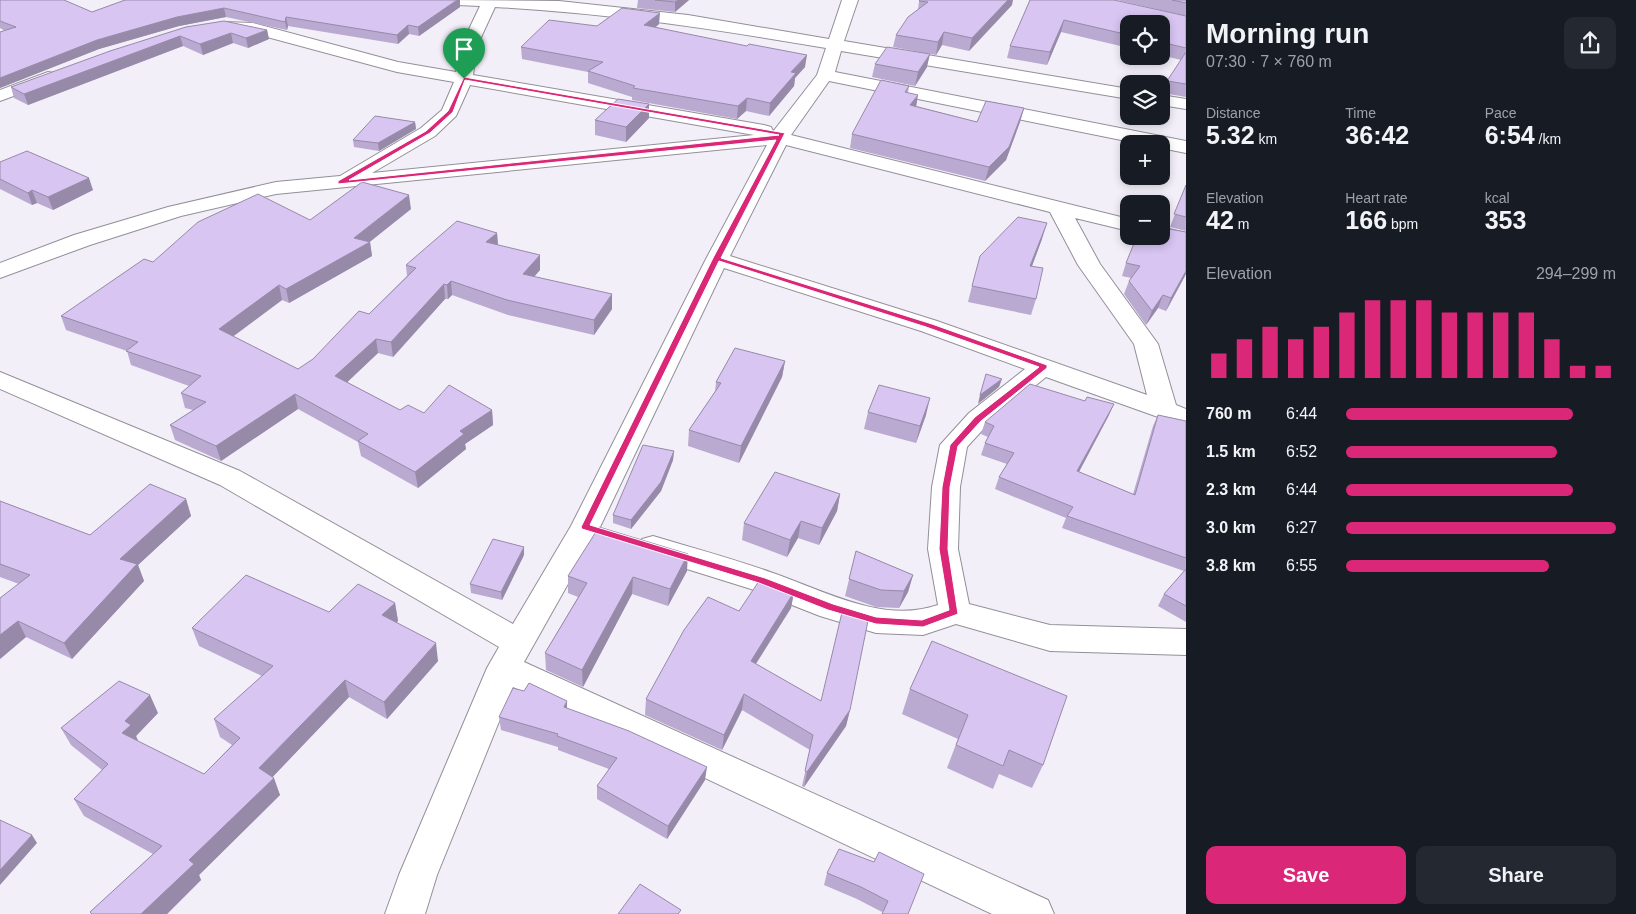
<!DOCTYPE html>
<html lang="en">
<head>
<meta charset="utf-8">
<style>
  :root { --surface:#171b24; --page:#242831; --text:#f1f3f6; --muted:#9ea1a6; --accent:#db2777 }
  body { margin:0; font-family:Helvetica,sans-serif; background:var(--page); color:var(--text); height:100vh; display:flex; flex-direction:column; font-size:19px; white-space:nowrap }
  * { box-sizing:border-box; margin:0 }
  p { font-size:16px; color:var(--muted) }
  .icon { flex:none; width:28px; height:28px; fill:none; stroke:currentColor; stroke-width:2; stroke-linecap:round; stroke-linejoin:round }
  .map { position:relative; flex:1; overflow:hidden }
  .details { display:flex; flex-direction:column; background:var(--surface); width:450px }
  .details>* { flex:none }
  .controls { position:absolute; left:1120px; top:15px; display:grid; gap:10px }
  .controls a { display:grid; place-items:center; width:50px; height:50px; border-radius:10px; background:var(--surface); box-shadow:0 2px 8px #0003; font-size:25px }
  .pin { position:absolute; display:grid; place-items:center; width:42px; height:42px; color:#fff; margin:-51px -21px; border-radius:50% 50% 50% 0; rotate:-45deg; box-shadow:0 0 5px #0007 }
  .pin .icon { rotate:45deg }
  .round { display:grid; place-items:center; flex:none; width:52px; height:52px; border-radius:10px; background:var(--page) }
  .head { display:flex; align-items:center; justify-content:space-between; height:85px; padding:0 20px }
  h1 { font-size:28px; font-weight:700; line-height:38px }
  .stats { display:grid; grid-template-columns:repeat(3,1fr); gap:8px; height:85px; padding:5px 20px }
  .stats div { display:grid; align-content:center }
  .stats b { font-size:25px; font-weight:700 }
  .stats small { font-size:14px; font-weight:400 }
  .stats p { font-size:14px }
  .chart { height:140px; padding:10px 20px }
  .chart p { display:flex; justify-content:space-between }
  .chart svg { width:100%; height:90px; margin-top:5px; stroke:var(--accent); stroke-width:6 }
  .action { display:flex; gap:10px; margin-top:auto; padding:10px 20px }
  .action a { flex:1; height:58px; border-radius:10px; background:var(--accent); color:#fff; font-size:20px; font-weight:700; line-height:58px; text-align:center }
  .action a+a { background:var(--page); color:var(--text) }
  ul { padding:0 20px; list-style:none; font-size:16px }
  li { display:grid; grid-template-columns:80px 60px 1fr; align-items:center; height:38px }
  li i { height:12px; border-radius:6px; background:var(--accent) }
  main { display:flex; flex:1; min-height:0 }
  .map>svg:first-child { display:block }
  .lines { fill:none; stroke-linecap:round; stroke-linejoin:round }
  .street-casing { stroke:#938f99; stroke-width:2 }
  .street { fill:#fff; fill-rule:evenodd }
  .wall { fill:#baa9d0 }
  .shaded-wall { fill:#978aa9 }
  .building { fill:#d8c5f2; stroke:#978aa9 }
  .route { fill:#db2777; stroke:#fff; fill-rule:evenodd }
</style>
</head>
<body>
<main>
<div class="map">
<svg width="1186" height="914" viewBox="0 0 1186 914">
  <rect width="100%" height="100%" fill="#f3eff9"/>
  <g class="lines">
    <defs>
      <g id="street">
        <path d="M449,0L559,1L688,15L829,39L842,0H858L844,41L1129,89V99L841,51L835,72L1186,141V153L1161,148V144H1141L829,81L791,135L1129,219V231L1075,218L1100,264L1158,344L1176,405L1186,409V427L1046,377L987,425L967,447L960,487L958,549L969,604L1050,625L1186,629V655L1050,651L956,624L923,635L876,633L820,616L751,589L642,555L638,547L642,539L653,536C693,548 734,559 773,573C825,591 883,624 938,605L928,549L932,487L940,445L969,413L1025,369L921,331L724,268L600,527L524,662L1048,900L1054,914H992L513,687L437,875L425,914H385L399,875L487,668L499,647L220,485L0,389V372L240,471L513,624L571,526L706,259L767,145L276,194L181,216L90,245L0,278V263L74,235L168,207L276,182L340,176L421,128L442,110L454,82L397,72L252,33L224,28L222,25L224,22L253,23L398,62L456,72L461,46L480,6L457,5ZM495,7C607,13 715,29 826,48L817,75L772,133L773,131L771,127L764,125L473,75L477,46ZM470,85L754,135L372,173L435,136L456,116ZM786,145L1050,212L1078,265L1134,344L1147,395L937,321L730,256Z"/>
        <path d="M48,72L54,73L57,77L54,81L0,101V90Z"/>
        <path d="M1161,95L1186,99V109L1161,105Z"/>
        <path d="M1161,227L1186,233V245L1153,238L1161,236Z"/>
      </g>
    </defs>
    <!-- street casing -->
    <use href="#street" class="street-casing"/>
    <!-- street -->
    <use href="#street" class="street"/>
  </g>
  <!-- wall -->
  <g class="wall">
    <path d="M0,0L92,12L125,0L460,7L419,36L409,34L398,44L288,26L287,30L226,17L179,26L99,49L0,88V32L5,31L0,28Z"/>
    <path d="M638,0H689L675,12L637,8Z"/>
    <path d="M1030,0L1186,16V97L1163,93L1167,81L1181,60L1161,55V24H1129V48L1061,32L1047,65L1007,58L1010,46Z"/>
    <path d="M1117,0H1186V16Z"/>
    <path d="M919,1L1012,5L969,51L942,45L936,55L893,47L896,35L918,10Z"/>
    <path d="M659,24L656,27L805,67L795,78L794,86L769,116L746,111L737,119L632,100V97L588,83V72L522,59L521,47L597,26Z"/>
    <path d="M186,27L267,30L269,39L248,48L233,43L203,55L183,46L28,105L14,98L11,87Z"/>
    <path d="M875,64L927,67L915,86L872,77Z"/>
    <path d="M909,86L908,93L916,106L977,122L1024,108L1020,122L1006,160L985,181L850,148L852,134Z"/>
    <path d="M649,104V118L626,142L595,135V120Z"/>
    <path d="M415,122L416,129L379,151L354,147L353,140Z"/>
    <path d="M0,162L93,190L53,210L37,203L32,205L0,189Z"/>
    <path d="M1186,185V231L1170,227Z"/>
    <path d="M411,209L369,242H370L372,256L289,303L282,300L233,336L298,369L313,359L369,314L407,276L406,265L497,233L498,245L540,270L534,277L612,309L594,335L508,315L452,295L448,299H445L393,357L378,353L347,382L400,410L424,413L492,410L493,425L465,444L466,449L418,488L361,456L358,442L298,409L221,461L175,440L170,425L193,410L185,408L181,393L189,386L131,365L127,351L66,330L61,316L153,262L310,220Z"/>
    <path d="M1042,239L1032,266L1036,299L1031,315L968,302L972,286Z"/>
    <path d="M1126,263L1186,274L1166,311L1158,308L1146,325L1124,294L1129,281L1131,278L1122,276Z"/>
    <path d="M785,361L782,377L739,463L688,446L689,430L715,392L716,382Z"/>
    <path d="M868,412L926,415L916,443L864,429Z"/>
    <path d="M1109,415L1079,472L1133,494L1153,426L1158,415L1186,421V622L1158,606L1164,594L1184,571L1062,528L1066,518L995,489L999,477L1007,464L981,455L985,443L988,437L981,434L985,422Z"/>
    <path d="M674,451L673,460L661,491L631,529L613,523V515Z"/>
    <path d="M840,494L837,511L819,545L798,538L787,557L742,540L744,523Z"/>
    <path d="M186,499L191,516L138,565L144,581L72,659L26,637L0,659L19,584L0,577V501L90,535Z"/>
    <path d="M856,551L913,575L908,592L899,608L876,607L845,596Z"/>
    <path d="M524,555L502,600L471,593L470,584Z"/>
    <path d="M687,571L668,606L632,594L583,687L546,670L545,653L578,597L568,593V576Z"/>
    <path d="M794,592L791,608L756,664L821,701L850,710L846,726L804,787L802,786L810,750L742,710L722,750L645,715L646,699L739,611Z"/>
    <path d="M395,603L398,621L396,623L438,661L387,719L349,697L272,777L280,795L199,875L201,880L167,914H91L90,912L153,854L84,816L74,799L102,770L71,745L61,728L158,713L136,736L138,741L204,774L232,745L220,737L214,719L262,676L199,646L192,628L329,612Z"/>
    <path d="M932,641L1043,765L1032,788L999,774L993,789L947,768L958,739L902,714L910,689Z"/>
    <path d="M567,708L705,780L667,839L597,799V786L609,769L558,750V747L501,730L499,717Z"/>
    <path d="M874,862L924,874L882,912L857,899L824,885L827,873Z"/>
  </g>
  <!-- shaded-wall -->
  <g class="shaded-wall">
    <path d="M457,0H460V7L419,36L418,27Z"/>
    <path d="M678,0H689L675,12V2Z"/>
    <path d="M1008,0H1013L1012,5L969,51L972,38Z"/>
    <path d="M224,8L226,17L179,26L99,49L0,88V78L97,40L177,17Z"/>
    <path d="M660,13L659,24L644,36V25Z"/>
    <path d="M286,17L288,26L287,30L285,22Z"/>
    <path d="M1064,20L1061,32L1047,65L1050,52Z"/>
    <path d="M408,25L409,34L398,44L397,35Z"/>
    <path d="M267,30L269,39L248,48L246,38Z"/>
    <path d="M944,32L942,45L936,55L938,42Z"/>
    <path d="M231,33L233,43L203,55L200,44Z"/>
    <path d="M180,36L183,46L28,105L24,94Z"/>
    <path d="M930,54L927,67L915,86L918,72Z"/>
    <path d="M807,55L805,67L795,78L794,86L769,116L770,103L791,72Z"/>
    <path d="M918,95L916,108L910,105Z"/>
    <path d="M747,98L746,111L737,119L738,106Z"/>
    <path d="M649,104V118L626,142V127Z"/>
    <path d="M1024,108L1020,122L1006,160L985,181L989,167Z"/>
    <path d="M415,122L416,129L379,151L378,143Z"/>
    <path d="M89,178L93,190L53,210L48,197Z"/>
    <path d="M32,190L37,203L32,205L28,193Z"/>
    <path d="M409,195L411,209L366,245L370,242L372,256L289,303L286,289L354,238Z"/>
    <path d="M1047,223L1042,239L1026,282L1030,266Z"/>
    <path d="M497,233L498,246L486,242Z"/>
    <path d="M540,255V270L523,289V274Z"/>
    <path d="M1186,271V274L1166,311L1171,298Z"/>
    <path d="M451,281L452,295L448,299L447,285Z"/>
    <path d="M444,284L445,299L393,357L391,342Z"/>
    <path d="M279,285L282,300L223,344L219,329Z"/>
    <path d="M612,294V309L594,335V320Z"/>
    <path d="M1163,295L1158,308L1146,325L1152,311Z"/>
    <path d="M376,339L378,353L338,391L335,376Z"/>
    <path d="M785,361L782,377L739,463L741,446Z"/>
    <path d="M1002,379L999,387L978,404L980,395Z"/>
    <path d="M295,394L298,409L221,461L216,446Z"/>
    <path d="M930,398L926,415L916,443L920,426Z"/>
    <path d="M1114,404L1109,415L1073,483L1077,471Z"/>
    <path d="M492,410L493,425L465,444L466,449L418,488L415,472L460,431Z"/>
    <path d="M674,451L673,460L661,491L631,529V520Z"/>
    <path d="M840,494L837,511L819,545L822,528Z"/>
    <path d="M186,499L191,516L138,565L144,581L72,659L64,643L120,559Z"/>
    <path d="M801,521L798,538L787,557L790,540Z"/>
    <path d="M524,547V555L502,600L501,592Z"/>
    <path d="M688,554L687,571L668,606L670,589Z"/>
    <path d="M913,575L908,592L899,608L904,591Z"/>
    <path d="M633,577L632,594L583,687L582,670Z"/>
    <path d="M794,592L791,608L748,676L751,661Z"/>
    <path d="M395,603L398,621L386,633L382,615Z"/>
    <path d="M18,621L26,637L0,659V635Z"/>
    <path d="M436,643L438,661L387,719L384,702Z"/>
    <path d="M345,680L349,697L265,785L259,768Z"/>
    <path d="M744,694L742,710L722,750L724,735Z"/>
    <path d="M150,695L158,713L136,736L139,743L122,733L125,721Z"/>
    <path d="M567,701V715L564,707Z"/>
    <path d="M850,710L846,726L804,787L807,772Z"/>
    <path d="M707,767L705,780L667,839L668,826Z"/>
    <path d="M274,778L280,795L199,875L201,880L167,914H141L189,860Z"/>
    <path d="M32,835L37,843L0,885V870Z"/>
  </g>
  <!-- building -->
  <g class="building">
    <path d="M0,0H64L92,12L125,0H457L418,27L408,25L397,35L286,17L285,22L224,8L177,17L97,40L0,78V32L16,27L0,21Z"/>
    <path d="M655,0H678L675,2Z"/>
    <path d="M920,0H1008L972,38L944,32L938,42L896,35L908,17L928,2L919,1Z"/>
    <path d="M1030,0H1114L1186,16V48L1161,42V24H1129V35L1064,20L1050,52L1010,46Z"/>
    <path d="M1172,0H1186V3Z"/>
    <path d="M622,8L660,13L644,25L747,46L749,44L807,55L791,72L796,73L770,103L747,98L738,106L633,88L635,86L588,71L603,62L521,47L549,20L597,26Z"/>
    <path d="M224,21L267,30L246,38L231,33L200,44L180,36L24,94L11,87L110,51L186,27Z"/>
    <path d="M887,47L930,54L918,72L875,64Z"/>
    <path d="M1186,52V84L1167,81Z"/>
    <path d="M881,80L909,86L905,92L918,95L910,105L977,122L986,101L1024,108L1009,147L989,167L852,134Z"/>
    <path d="M618,99L649,104L626,127L595,120Z"/>
    <path d="M375,116L415,122L378,143L353,140Z"/>
    <path d="M27,151L89,178L48,197L32,190L28,193L0,179V162Z"/>
    <path d="M362,182L409,195L354,238L370,242L286,289L279,285L219,329L298,369L313,359L359,311L369,314L416,268L406,265L457,221L497,233L486,242L540,255L523,274L612,294L594,320L507,300L451,281L447,285L444,284L391,342L376,339L335,376L400,410L408,405L424,413L449,385L492,410L460,431L464,434L415,472L358,441L368,434L295,394L216,446L170,425L206,402L181,393L201,376L126,351L138,342L61,316L144,259L153,262L198,222L258,194L310,220Z"/>
    <path d="M1186,185V217L1174,214Z"/>
    <path d="M1018,217L1047,223L1030,266L1043,268L1036,299L972,286L980,256Z"/>
    <path d="M1169,229L1186,232V271L1171,298L1163,295L1152,311L1129,281L1140,266L1126,263L1137,236H1145L1164,241Z"/>
    <path d="M735,348L785,361L741,446L689,430L721,383L716,382Z"/>
    <path d="M986,374L1002,379L980,395Z"/>
    <path d="M1030,384L1085,401L1087,397L1114,404L1077,471L1135,495L1158,415L1186,421V558L1067,516L1073,507L999,477L1014,453L985,443L994,426L985,422Z"/>
    <path d="M879,385L930,398L920,426L868,412Z"/>
    <path d="M643,445L674,451L661,482L631,520L613,515Z"/>
    <path d="M775,472L840,494L822,528L801,521L790,540L744,523Z"/>
    <path d="M150,484L186,499L120,559L137,564L64,643L18,621L0,635V598L30,575L0,564V501L90,535Z"/>
    <path d="M599,527L688,554L670,589L633,577L582,670L545,653L587,583L568,576Z"/>
    <path d="M493,539L524,547L501,592L470,584Z"/>
    <path d="M856,551L913,575L904,591L881,590L849,579Z"/>
    <path d="M1186,569V606L1164,594Z"/>
    <path d="M246,575L329,612L358,584L395,603L382,615L436,643L384,702L345,680L259,768L274,778L189,860L194,864L141,914H92L90,912L162,846L74,799L108,764L61,728L119,681L150,695L125,721L131,725L122,733L204,774L240,738L214,719L273,666L192,628Z"/>
    <path d="M761,578L794,592L751,661L821,701L843,608L869,616L850,710L807,772L805,771L813,735L744,694L724,735L646,699L684,630L708,597L739,611Z"/>
    <path d="M932,641L1067,696L1043,765L1009,750L1003,766L956,745L968,715L910,689Z"/>
    <path d="M529,683L567,701L564,707L629,731L707,767L668,826L597,786L617,758L557,736L558,734L499,717L513,688L524,691Z"/>
    <path d="M0,820L32,835L0,870Z"/>
    <path d="M839,849L874,862L879,852L924,874L908,914H882L888,901L861,887L827,873Z"/>
    <path d="M640,884L681,910L678,914H618Z"/>
  </g>
  <!-- route -->
  <path class="route" d="M464,77L785,133L721,258L932,324L1047,365V368L981,421L958,446L950,487L948,549L958,614L923,627L876,624L828,610L759,583L582,529L581,527L713,258L776,140L338,184V181L426,131L448,111ZM465,80L779,135L349,180L430,133L453,112ZM719,261L926,327L1039,367L975,417L950,445L942,487L939,549L949,610L922,620L876,617L833,604L765,578L590,525Z"/>
</svg>
<div class="controls">
<a><svg class="icon" aria-label="locate" viewBox="0 0 24 24"><circle cx="12" cy="12" r="6"/><path d="M12 2v4M12 18v4M2 12h4M18 12h4"/></svg></a>
<a><svg class="icon" aria-label="layers" viewBox="0 0 24 24"><path d="M12 4l9 5-9 5-9-5zM3 14l9 5 9-5"/></svg></a>
<a>+</a>
<a>−</a>
</div>
<div class="pin" style="left:464px;top:79px;background:#1e9e55"><svg class="icon" aria-label="arrive" viewBox="0 0 24 24"><path d="M6 21V4h12l-3 4 3 4H6"/></svg></div>
</div>
<section class="details">
<div class="head"><div><h1>Morning run</h1><p>07:30 · 7 × 760 m</p></div><a class="round"><svg class="icon" aria-label="share" viewBox="0 0 24 24"><path d="M12 15V3M7 8l5-5 5 5M5 13v7h14v-7"/></svg></a></div>
<div class="stats">
<div><p>Distance</p><b>5.32<small> km</small></b></div>
<div><p>Time</p><b>36:42</b></div>
<div><p>Pace</p><b>6:54<small> /km</small></b></div>
</div>
<div class="stats">
<div><p>Elevation</p><b>42<small> m</small></b></div>
<div><p>Heart rate</p><b>166<small> bpm</small></b></div>
<div><p>kcal</p><b>353</b></div>
</div>
<div class="chart"><p><span>Elevation</span>294–299 m</p>
<svg viewBox="0 0 160 44" preserveAspectRatio="none"><path d="M5 44V32M15 44V25M25 44V19M35 44V25M45 44V19M55 44V12M65 44V6M75 44V6M85 44V6M95 44V12M105 44V12M115 44V12M125 44V12M135 44V25M145 44V38M155 44V38"/></svg>
</div>
<ul>
<li><b>760 m</b>6:44<i style="width:84%"></i></li>
<li><b>1.5 km</b>6:52<i style="width:78%"></i></li>
<li><b>2.3 km</b>6:44<i style="width:84%"></i></li>
<li><b>3.0 km</b>6:27<i style="width:100%"></i></li>
<li><b>3.8 km</b>6:55<i style="width:75%"></i></li>
</ul>
<div class="action"><a>Save</a><a>Share</a></div>
</section>
</main>
</body>
</html>
